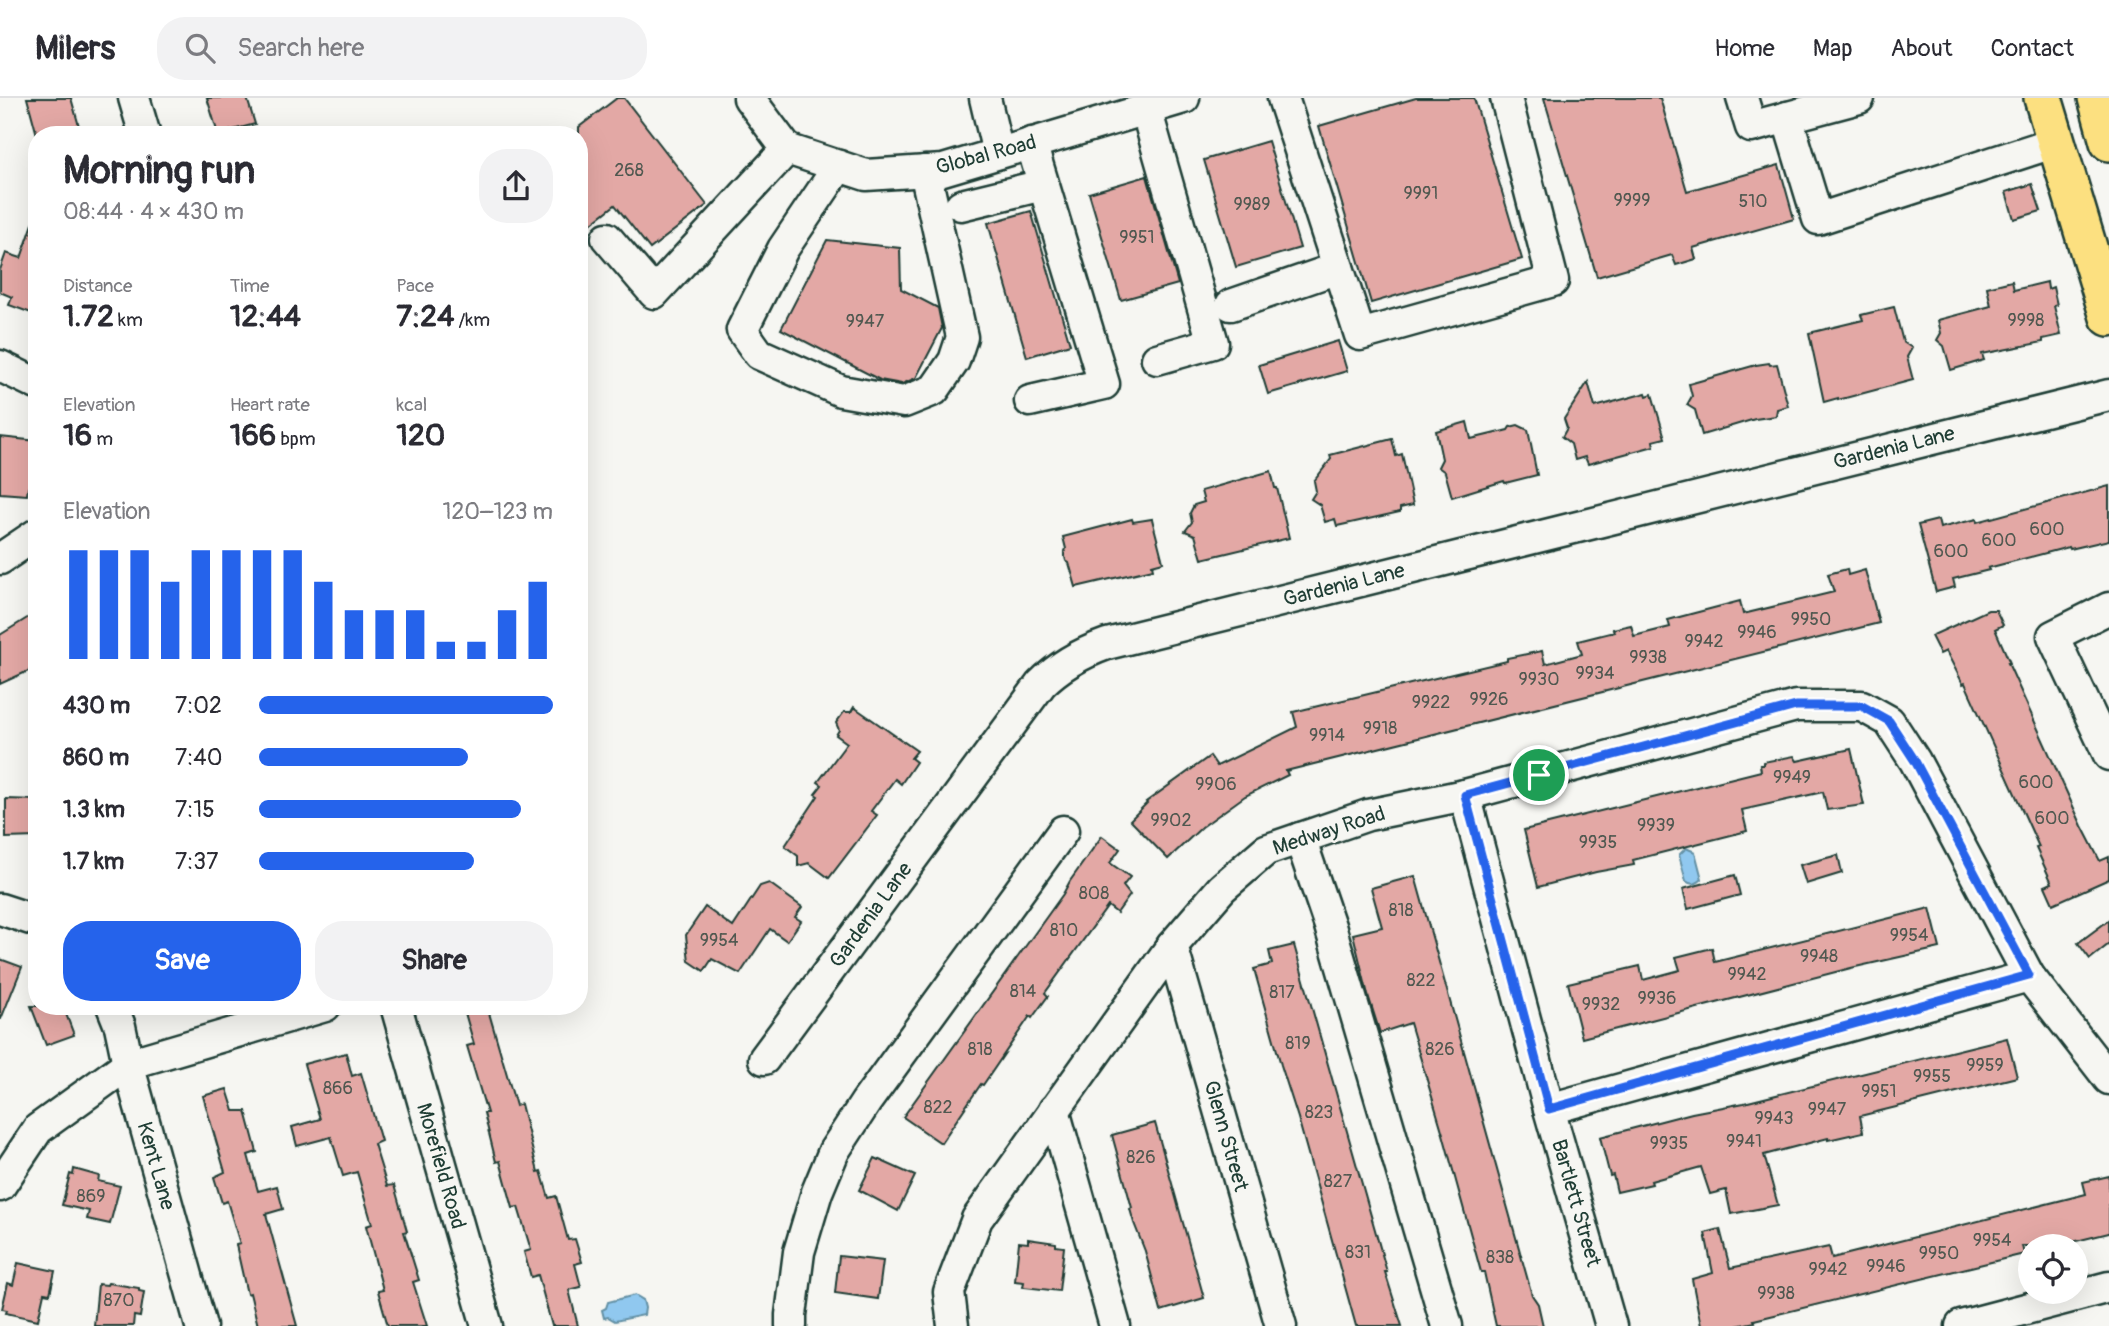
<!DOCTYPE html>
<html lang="en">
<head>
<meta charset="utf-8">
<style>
  :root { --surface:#fff; --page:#f2f2f3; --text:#2b2b33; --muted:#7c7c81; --line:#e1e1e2; --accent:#2563eb }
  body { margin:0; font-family:Pangolin,sans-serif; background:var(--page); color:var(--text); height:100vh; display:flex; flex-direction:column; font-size:26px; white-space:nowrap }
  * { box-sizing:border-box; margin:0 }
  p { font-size:23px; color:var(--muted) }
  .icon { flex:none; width:38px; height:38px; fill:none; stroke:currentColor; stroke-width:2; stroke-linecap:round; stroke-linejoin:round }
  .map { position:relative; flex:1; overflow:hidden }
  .sheet { position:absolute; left:28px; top:28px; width:560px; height:889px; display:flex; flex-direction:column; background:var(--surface); border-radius:28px; box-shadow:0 7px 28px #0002 }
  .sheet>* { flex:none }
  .buttons { position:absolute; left:2018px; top:1136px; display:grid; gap:14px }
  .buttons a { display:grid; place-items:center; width:70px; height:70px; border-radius:50%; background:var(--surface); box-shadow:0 7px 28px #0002; font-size:35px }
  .pin { position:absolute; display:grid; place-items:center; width:60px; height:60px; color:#fff; margin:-30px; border:4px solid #fff; border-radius:50%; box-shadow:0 2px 7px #0007 }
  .round { display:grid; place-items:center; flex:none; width:74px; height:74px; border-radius:28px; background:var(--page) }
  .head { display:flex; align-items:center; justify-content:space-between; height:119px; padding:0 35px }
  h1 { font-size:38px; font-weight:800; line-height:52px }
  .figures { display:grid; grid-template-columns:repeat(3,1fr); gap:10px; height:119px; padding:7px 35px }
  .figures div { display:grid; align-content:center }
  .figures b { font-size:30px; font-weight:800 }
  .figures small { font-size:19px; font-weight:400 }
  .figures p { font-size:19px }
  .chart { height:196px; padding:14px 35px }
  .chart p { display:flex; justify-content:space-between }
  .chart svg { width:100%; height:126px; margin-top:7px; stroke:var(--accent); stroke-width:6 }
  .button { display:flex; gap:14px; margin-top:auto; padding:14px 35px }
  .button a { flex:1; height:80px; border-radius:28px; background:var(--accent); color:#fff; font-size:28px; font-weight:800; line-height:80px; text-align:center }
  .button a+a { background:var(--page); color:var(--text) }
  ul { padding:0 35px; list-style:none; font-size:23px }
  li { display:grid; grid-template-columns:112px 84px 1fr; align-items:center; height:52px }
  li i { height:18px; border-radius:9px; background:var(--accent) }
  header { display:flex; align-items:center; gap:42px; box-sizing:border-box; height:98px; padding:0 35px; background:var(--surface); border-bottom:2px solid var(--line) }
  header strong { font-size:33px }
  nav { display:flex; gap:38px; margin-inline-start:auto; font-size:24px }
  .search { width:490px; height:63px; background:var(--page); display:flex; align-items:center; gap:18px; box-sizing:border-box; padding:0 24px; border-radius:28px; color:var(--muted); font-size:26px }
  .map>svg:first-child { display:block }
  .water { fill:#90c8ef; stroke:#6390a4; stroke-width:2 }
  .building { fill:#e3a8a5; stroke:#1f3d34; stroke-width:2 }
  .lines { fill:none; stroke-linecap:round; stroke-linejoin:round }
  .minor-casing { stroke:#1f3d34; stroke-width:35 }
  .major-casing { stroke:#1f3d34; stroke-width:42 }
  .minor { stroke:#f6f6f2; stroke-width:30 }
  .major { stroke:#fce080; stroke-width:37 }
  .route-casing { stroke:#fff; stroke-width:14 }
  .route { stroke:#2563eb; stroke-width:9 }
  .labels { text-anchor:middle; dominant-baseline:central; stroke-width:5; stroke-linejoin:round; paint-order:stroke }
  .number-label { font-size:18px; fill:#505850 }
  .street-label { font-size:21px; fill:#1f3d34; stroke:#f6f6f2 }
</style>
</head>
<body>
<header>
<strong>Milers</strong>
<div class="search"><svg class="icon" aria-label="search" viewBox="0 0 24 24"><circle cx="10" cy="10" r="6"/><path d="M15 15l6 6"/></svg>Search here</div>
<nav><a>Home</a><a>Map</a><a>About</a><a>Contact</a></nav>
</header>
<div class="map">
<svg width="2109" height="1228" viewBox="0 0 2109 1228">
  <rect width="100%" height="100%" fill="#f6f6f2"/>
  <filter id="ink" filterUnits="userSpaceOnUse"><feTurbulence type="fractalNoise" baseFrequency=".0143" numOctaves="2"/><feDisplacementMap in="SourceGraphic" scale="14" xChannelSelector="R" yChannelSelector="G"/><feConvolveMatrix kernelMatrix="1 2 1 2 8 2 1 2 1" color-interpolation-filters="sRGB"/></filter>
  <g filter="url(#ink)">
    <!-- water -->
    <g class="water">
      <path d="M1686,750L1695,754L1702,781C1697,786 1692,788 1686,783L1679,757Z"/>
      <path d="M635,1197L643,1202L645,1210L644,1217L615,1223L608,1219L604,1220L602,1212L606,1210L608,1204Z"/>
    </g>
    <!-- building -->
    <g class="building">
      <path d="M27,0H71L79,28L76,29L77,32L58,37H37Z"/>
      <path d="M207,0H247L255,26L218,36Z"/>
      <path d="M617,0H624L707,107L650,151L615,107L579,135V29Z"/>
      <path d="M1416,0H1474L1522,161L1371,205L1319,28Z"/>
      <path d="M1544,0H1660L1687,93L1779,67L1794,121L1693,150L1696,161L1676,167L1672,157L1597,179Z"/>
      <path d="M1268,43L1300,150L1236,169L1204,62Z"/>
      <path d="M1147,78L1178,186L1121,202L1089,95Z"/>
      <path d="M2032,86L2041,113L2014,121L2006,94Z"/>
      <path d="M1031,113L1070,246L1027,259L988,125Z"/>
      <path d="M34,123L37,124V217L9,207L12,199L0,194V172L6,155L21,160Z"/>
      <path d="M827,142L900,150L901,191L938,210L942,230L916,280L902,286L880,282L781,231Z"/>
      <path d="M2012,183L2014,192L2047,184L2048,191L2053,189L2057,207L2054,208L2061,237L2043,241V244L1982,256L1984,262L1951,272L1944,248L1937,242L1941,235L1938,222L1991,208L1987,189Z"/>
      <path d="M1894,209L1903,244L1912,250L1907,259L1913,282L1838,302V300L1824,304L1809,235L1863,222L1861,217Z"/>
      <path d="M1338,243L1347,273L1268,296L1259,267Z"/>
      <path d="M1769,265L1770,267L1777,266L1788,308L1777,311L1776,318L1755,321L1702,337L1695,312L1687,307L1692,298L1689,286L1756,267Z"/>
      <path d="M1588,284L1595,309L1646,295L1647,298L1652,296L1665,340L1653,343L1654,348L1588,366L1585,359L1575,362L1571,346L1562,339L1567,330L1564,321Z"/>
      <path d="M1467,324L1471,341L1508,332L1510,329L1518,327L1528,332L1537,377L1505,385L1504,383L1452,399L1445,374L1438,369L1442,361L1436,333Z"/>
      <path d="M0,339L37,343L33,391L28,390L27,397L0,395Z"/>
      <path d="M1392,341L1396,358L1402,356L1413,407L1400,410V414L1337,428L1335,421L1325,424L1320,407L1311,401L1316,393L1314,383L1331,361L1330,357Z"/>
      <path d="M1271,373L1275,390H1277L1289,440L1202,461L1195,437L1185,433L1192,424L1190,415L1194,407L1204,404L1201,393Z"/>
      <path d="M2109,388V442L2070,451L2069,449L1988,470L1989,472L1953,481L1955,489L1936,494L1918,427L1938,422L1940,430L1977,421V424Z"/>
      <path d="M1132,421L1133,424L1152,421L1163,464L1152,467L1153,471L1076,489L1069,465L1066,463L1064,455L1066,451L1063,439Z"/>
      <path d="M1847,471L1848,477L1865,472L1879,525L1286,673L1288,677L1245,698L1202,729L1168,761L1130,722L1147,705L1146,704L1210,658L1217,668L1297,629L1293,614L1507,563V560L1542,553L1545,566L1582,556L1578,543L1614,534L1613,531L1631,527L1634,538L1670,529L1668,522L1740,503L1743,516L1834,494L1828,476Z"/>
      <path d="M1988,512H1996L2003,527L1995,531L2010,565H2008L2082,728L2100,763L2109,759V781L2053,806L2045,788L2052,785L2036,750L2039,749L1965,585L1963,586L1946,553L1940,556L1931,538Z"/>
      <path d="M37,514V569L0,586V537Z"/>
      <path d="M854,609L917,653L911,660L916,664L901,686L895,681L871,713L877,717L829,780L809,765L798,768V758L785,748L818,698L815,696L822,687L818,684L847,645L836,637L839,632L836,625L844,614H851Z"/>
      <path d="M1851,651L1864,707L1827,712L1823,694L1742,712L1747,733L1633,762L1634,767L1596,774L1538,789L1524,732L1761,673L1760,667H1763V664L1794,658L1797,663Z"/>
      <path d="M6,701L37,702V739L6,740Z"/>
      <path d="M1102,738L1120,751L1110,765L1130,779L1123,788L1130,797L1117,815L1108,808L1045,895L1048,898L1032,920L1030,918L983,987L981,986L941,1045L903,1019L1063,796L1070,783Z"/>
      <path d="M1838,757L1842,775L1806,786L1800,767Z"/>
      <path d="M1735,777L1740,797L1688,811L1683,791Z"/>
      <path d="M1415,778L1532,1197L1538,1206L1543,1228H1496L1484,1174H1481L1443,1036L1410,925L1380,935L1368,897L1353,836L1382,829L1371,790Z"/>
      <path d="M769,785L802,809L795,819L801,823L787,843L770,831L740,876L712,861L704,873L689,863L686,837L705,809L733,829L760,788Z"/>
      <path d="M1930,810L1940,850L1851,870L1582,940L1568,885L1640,868L1643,882L1680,872L1676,859L1712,850L1715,864Z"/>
      <path d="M2109,822V846L2090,861L2078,845Z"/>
      <path d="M1294,847L1387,1174H1385L1402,1228H1356L1298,1020L1281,967L1254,871L1272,866L1269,853Z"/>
      <path d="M0,861L22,869L1,921H0Z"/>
      <path d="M31,908H63L74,937L46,947Z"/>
      <path d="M463,908H487L516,1008L521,1006L538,1074L541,1073L549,1100L556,1098L568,1142L575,1141L582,1164L575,1166L581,1189L569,1192L578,1228H552L538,1177L531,1179L524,1154L531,1152L518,1109L513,1110L500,1063L496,1064L484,1015H487L467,948L474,946Z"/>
      <path d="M2007,940L2017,979L1860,1018L1863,1034L1828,1042V1040L1764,1057L1778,1107L1731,1116L1726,1092L1710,1096L1701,1069L1651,1083L1652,1086L1617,1094L1613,1077L1610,1078L1600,1039L1692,1015L1744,1005Z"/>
      <path d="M346,955L352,978L361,975L381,1043L374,1046L387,1088L394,1087L407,1133L404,1134L419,1182L413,1184L427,1228H388L378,1193L383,1192L366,1128L372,1126L357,1074L343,1078L331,1039L297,1048L292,1029L320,1021L304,966Z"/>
      <path d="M227,991L234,1013H246L257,1054L248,1057L258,1093L277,1088L283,1111L266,1116L297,1228H258L250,1195L247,1196L236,1147L240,1146L227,1103L222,1105L214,1079L225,1074L203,998Z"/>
      <path d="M1155,1025L1204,1200L1161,1213L1145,1153L1134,1125L1130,1111L1132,1110L1112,1037Z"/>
      <path d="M875,1060L915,1078L898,1113L859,1092Z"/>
      <path d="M74,1071L99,1078L98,1083L120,1088L110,1126L87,1121L89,1113L62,1107L70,1076L73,1077Z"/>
      <path d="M2109,1078V1135L2056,1148H2022L2024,1156L1754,1222L1755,1224L1736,1228H1701L1692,1181L1713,1175L1705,1135L1720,1131L1730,1170L1829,1149L1832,1160L2086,1096L2083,1084Z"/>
      <path d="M1028,1141L1056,1145V1148L1064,1149L1059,1193L1023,1189L1024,1184L1015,1183L1019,1144L1028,1145Z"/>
      <path d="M839,1158L883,1163L878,1201L835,1195Z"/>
      <path d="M18,1165L55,1173L50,1196L44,1195L38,1222L6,1215L7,1212L2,1211L8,1185L13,1187Z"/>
      <path d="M108,1185L139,1190V1193L144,1194L140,1219L134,1218L133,1228H94L98,1186L107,1187Z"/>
    </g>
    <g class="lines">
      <defs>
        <g id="minor">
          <path d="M134,0L145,37"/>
          <path d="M749,0L787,51"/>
          <path d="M985,0L998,55"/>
          <path d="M1283,0L1360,237L1553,183L1506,0"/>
          <path d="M1742,0L1751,29L1859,0"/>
          <path d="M1146,11L1213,245L1157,261"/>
          <path d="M1787,19L1818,121L2056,44"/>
          <path d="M787,51L866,77L943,72L1184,0"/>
          <path d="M839,68L783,151L742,232L759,256L841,293L904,304L934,292L954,263L962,239L925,73"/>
          <path d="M961,107L1043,87"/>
          <path d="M607,140L654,195L787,51"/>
          <path d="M1231,207L1338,170"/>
          <path d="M0,268L37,286"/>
          <path d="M1030,303L1104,286L1031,45"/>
          <path d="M0,461L37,436"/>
          <path d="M2109,510L2053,538L2109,657"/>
          <path d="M1465,697L1549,1011L1611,1228"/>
          <path d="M1300,740L1330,828L1447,1228"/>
          <path d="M0,811L37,823"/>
          <path d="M1172,848L1281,1228"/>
          <path d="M112,908L120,928L128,966L201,1228"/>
          <path d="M396,908L487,1228"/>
          <path d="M764,961L1041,586C1060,567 1082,555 1107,546L2109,297"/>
          <path d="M1549,1011L2029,878"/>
          <path d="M1054,1012L1115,1228"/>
          <path d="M0,1088L38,1031L128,966L325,908"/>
          <path d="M791,1228V1217L799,1154L817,1094L834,1053L866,1004L1063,733"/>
          <path d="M953,1228L949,1194L977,1121L1172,848L1222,790L1266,752L1368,717L1465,697L1796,608H1862L1889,623L1915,663L2029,878L2109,981"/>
          <path d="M1961,1228L2109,1189"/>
        </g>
        <g id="major">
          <path d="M2043,0L2109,219"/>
          <path d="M2097,0L2109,44"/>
        </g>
      </defs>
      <!-- minor casing -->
      <use href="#minor" class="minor-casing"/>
      <!-- major casing -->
      <use href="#major" class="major-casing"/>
      <!-- minor -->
      <use href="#minor" class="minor"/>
      <!-- major -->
      <use href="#major" class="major"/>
    </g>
  </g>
  <g class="lines" filter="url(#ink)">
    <defs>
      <path id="route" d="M1796,608H1862L1889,623L1915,663L2029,877L1549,1011L1465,697Z"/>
    </defs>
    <!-- route casing -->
    <use href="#route" class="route-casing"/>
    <!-- route -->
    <use href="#route" class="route"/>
  </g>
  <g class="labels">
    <!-- number labels -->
    <g class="number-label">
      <text x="629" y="72">268</text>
      <text x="1421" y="95">9991</text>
      <text x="1632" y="102">9999</text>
      <text x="1753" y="103">510</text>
      <text x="1252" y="106">9989</text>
      <text x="1137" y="139">9951</text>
      <text x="2026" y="222">9998</text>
      <text x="865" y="223">9947</text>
      <text x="2047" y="431">600</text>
      <text x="1999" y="442">600</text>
      <text x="1951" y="453">600</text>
      <text x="1811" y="521">9950</text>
      <text x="1757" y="534">9946</text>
      <text x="1704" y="543">9942</text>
      <text x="1648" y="559">9938</text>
      <text x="1595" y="575">9934</text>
      <text x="1539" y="581">9930</text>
      <text x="1489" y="601">9926</text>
      <text x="1431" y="604">9922</text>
      <text x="1380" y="630">9918</text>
      <text x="1327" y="637">9914</text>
      <text x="1792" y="679">9949</text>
      <text x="2036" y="684">600</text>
      <text x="1216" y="686">9906</text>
      <text x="2052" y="720">600</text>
      <text x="1171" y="722">9902</text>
      <text x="1656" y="727">9939</text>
      <text x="1598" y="744">9935</text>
      <text x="1094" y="795">808</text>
      <text x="1401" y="812">818</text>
      <text x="1064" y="832">810</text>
      <text x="1909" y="837">9954</text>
      <text x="719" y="842">9954</text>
      <text x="1819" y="858">9948</text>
      <text x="1747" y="876">9942</text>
      <text x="1421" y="882">822</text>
      <text x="1023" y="893">814</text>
      <text x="1282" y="894">817</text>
      <text x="1657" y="900">9936</text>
      <text x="1601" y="906">9932</text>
      <text x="1298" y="945">819</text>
      <text x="980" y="951">818</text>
      <text x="1440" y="951">826</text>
      <text x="1985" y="967">9959</text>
      <text x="1932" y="978">9955</text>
      <text x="338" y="990">866</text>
      <text x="1879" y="993">9951</text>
      <text x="938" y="1009">822</text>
      <text x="1827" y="1011">9947</text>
      <text x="1319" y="1014">823</text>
      <text x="1774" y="1020">9943</text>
      <text x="1744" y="1043">9941</text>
      <text x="1669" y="1045">9935</text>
      <text x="1141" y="1059">826</text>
      <text x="1338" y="1083">827</text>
      <text x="91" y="1098">869</text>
      <text x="1992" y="1142">9954</text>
      <text x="1358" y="1154">831</text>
      <text x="1939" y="1155">9950</text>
      <text x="1500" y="1159">838</text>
      <text x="1886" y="1168">9946</text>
      <text x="1828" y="1171">9942</text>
      <text x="1776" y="1195">9938</text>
      <text x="119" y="1202">870</text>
    </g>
    <!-- street labels -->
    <g class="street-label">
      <text transform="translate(986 57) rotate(-15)">Global Road</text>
      <text transform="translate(1894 350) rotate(-14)">Gardenia Lane</text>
      <text transform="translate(1344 487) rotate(-14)">Gardenia Lane</text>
      <text transform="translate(1329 733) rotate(-18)">Medway Road</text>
      <text transform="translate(871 817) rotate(-54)">Gardenia Lane</text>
      <text transform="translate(1226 1038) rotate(74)">Glenn Street</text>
      <text transform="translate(156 1068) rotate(74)">Kent Lane</text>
      <text transform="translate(441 1068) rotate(74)">Morefield Road</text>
      <text transform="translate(1576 1105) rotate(74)">Bartlett Street</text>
    </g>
  </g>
</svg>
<div class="buttons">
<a><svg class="icon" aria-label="locate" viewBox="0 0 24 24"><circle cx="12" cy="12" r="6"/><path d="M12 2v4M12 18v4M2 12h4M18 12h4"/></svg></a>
</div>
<div class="pin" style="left:1539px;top:677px;background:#1e9e55"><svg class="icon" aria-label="arrive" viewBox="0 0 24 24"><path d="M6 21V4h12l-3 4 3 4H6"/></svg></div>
<section class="sheet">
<div class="head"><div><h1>Morning run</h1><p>08:44 · 4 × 430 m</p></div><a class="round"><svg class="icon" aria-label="share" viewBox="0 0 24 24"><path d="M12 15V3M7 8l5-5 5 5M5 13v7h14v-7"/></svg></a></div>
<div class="figures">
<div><p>Distance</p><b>1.72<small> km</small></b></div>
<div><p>Time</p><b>12:44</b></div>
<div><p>Pace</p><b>7:24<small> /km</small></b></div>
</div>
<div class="figures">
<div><p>Elevation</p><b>16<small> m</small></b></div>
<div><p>Heart rate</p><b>166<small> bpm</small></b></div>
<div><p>kcal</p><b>120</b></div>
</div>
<div class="chart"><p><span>Elevation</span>120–123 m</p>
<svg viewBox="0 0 160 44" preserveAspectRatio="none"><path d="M5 44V6M15 44V6M25 44V6M35 44V17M45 44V6M55 44V6M65 44V6M75 44V6M85 44V17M95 44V27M105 44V27M115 44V27M125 44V38M135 44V38M145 44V27M155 44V17"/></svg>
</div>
<ul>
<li><b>430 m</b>7:02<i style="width:100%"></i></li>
<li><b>860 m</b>7:40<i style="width:71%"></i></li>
<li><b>1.3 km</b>7:15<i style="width:89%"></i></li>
<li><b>1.7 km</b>7:37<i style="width:73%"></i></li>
</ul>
<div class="button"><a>Save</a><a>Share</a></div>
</section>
</div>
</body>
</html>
